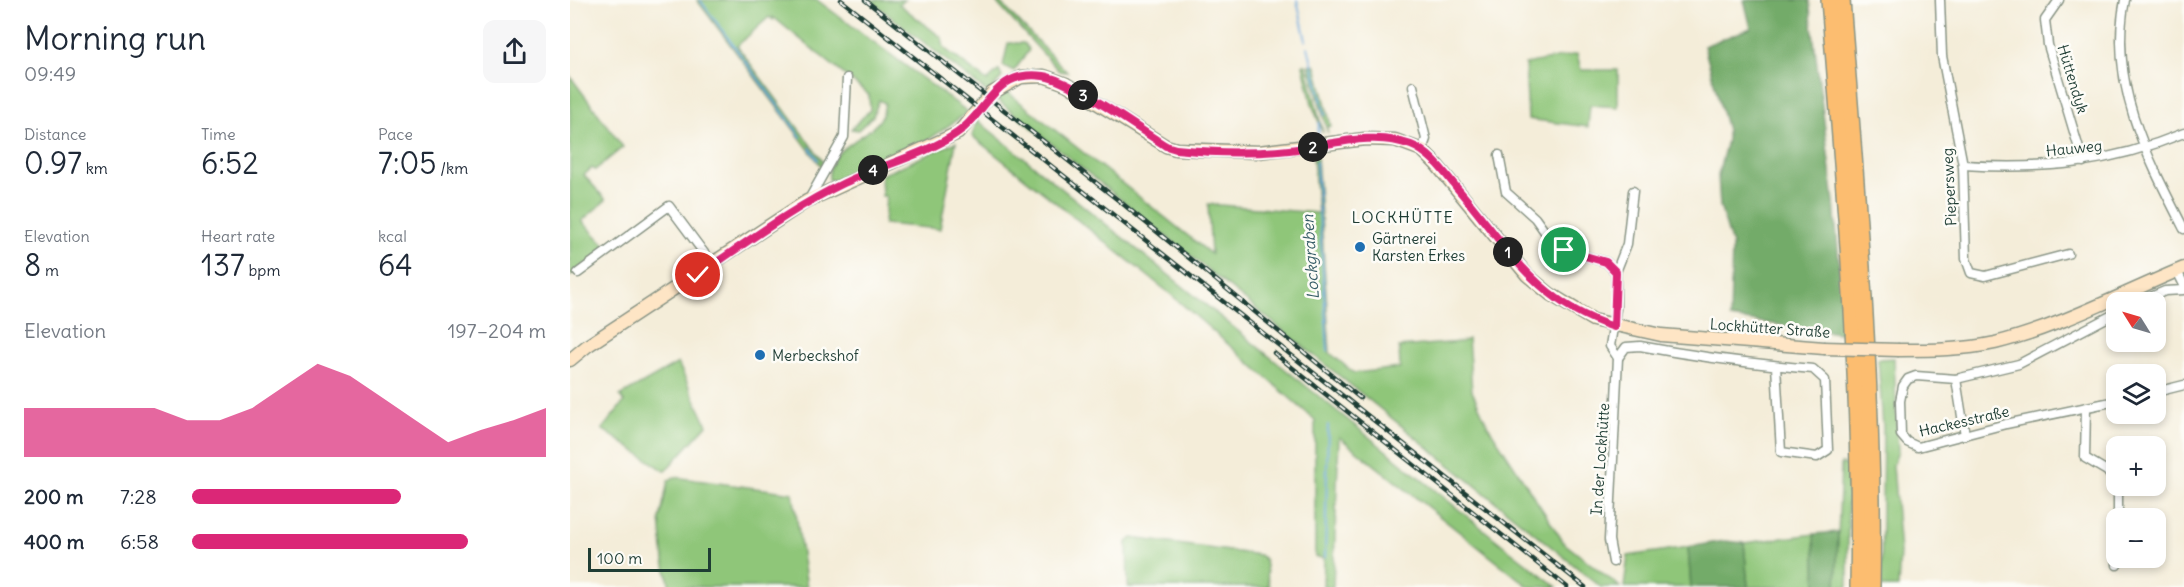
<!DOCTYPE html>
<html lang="en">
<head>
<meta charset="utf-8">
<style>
  :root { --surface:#fff; --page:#f6f6f7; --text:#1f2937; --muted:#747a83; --accent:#db2777 }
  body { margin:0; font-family:Delius,sans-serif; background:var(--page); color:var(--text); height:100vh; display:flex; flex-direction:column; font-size:22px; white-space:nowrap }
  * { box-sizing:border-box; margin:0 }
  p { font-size:20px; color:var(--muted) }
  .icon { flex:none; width:33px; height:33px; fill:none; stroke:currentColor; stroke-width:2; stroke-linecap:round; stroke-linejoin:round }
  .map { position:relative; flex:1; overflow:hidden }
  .sheet { display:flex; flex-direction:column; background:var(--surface); width:570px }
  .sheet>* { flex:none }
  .needle { width:39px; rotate:307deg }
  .fabs { position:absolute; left:1536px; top:292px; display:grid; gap:12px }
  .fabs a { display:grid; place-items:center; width:60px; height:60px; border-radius:12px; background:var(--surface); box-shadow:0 3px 9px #0003; font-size:30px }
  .scale { position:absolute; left:18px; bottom:15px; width:123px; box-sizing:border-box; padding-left:6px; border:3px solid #1f3d34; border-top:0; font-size:16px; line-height:21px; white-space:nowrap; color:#1f3d34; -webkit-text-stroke:4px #fdfcf7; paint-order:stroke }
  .pin { position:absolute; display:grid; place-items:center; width:51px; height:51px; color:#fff; margin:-26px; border:3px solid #fff; border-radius:50%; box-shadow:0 2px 6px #0007 }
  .km { position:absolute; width:30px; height:30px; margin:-15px; border-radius:50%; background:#222; color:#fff; font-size:16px; line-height:30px; text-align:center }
  .round { display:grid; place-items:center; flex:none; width:63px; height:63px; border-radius:12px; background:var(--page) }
  .overview { display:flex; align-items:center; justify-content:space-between; height:102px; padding:0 24px }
  h1 { font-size:33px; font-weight:600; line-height:45px }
  .stats { display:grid; grid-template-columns:repeat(3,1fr); gap:9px; height:102px; padding:6px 24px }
  .stats div { display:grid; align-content:center }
  .stats b { font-size:30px; font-weight:600 }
  .stats small { font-size:16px; font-weight:400 }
  .stats p { font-size:16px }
  .chart { height:168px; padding:12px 24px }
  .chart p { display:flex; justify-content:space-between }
  .chart svg { width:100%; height:108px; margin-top:6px; fill:var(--accent); opacity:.7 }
  ul { padding:0 24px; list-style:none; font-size:20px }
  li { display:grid; grid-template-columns:96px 72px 1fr; align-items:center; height:45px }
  li i { height:15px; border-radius:8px; background:var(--accent) }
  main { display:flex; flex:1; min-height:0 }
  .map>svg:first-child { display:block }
  .green { fill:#8fc679; stroke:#578256; stroke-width:1.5 }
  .forest { fill:#73ab69; stroke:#49744e; stroke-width:1.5 }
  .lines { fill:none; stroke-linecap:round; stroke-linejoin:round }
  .stream { stroke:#6ba8dd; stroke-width:2 }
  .street-casing { stroke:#8a9586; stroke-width:11 }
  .secondary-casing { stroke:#8a9586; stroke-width:15 }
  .highway-casing { stroke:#8a9586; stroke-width:18 }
  .street { stroke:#fff; stroke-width:8 }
  .secondary { stroke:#fee5c5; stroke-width:12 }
  .highway { stroke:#fcbd6f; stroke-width:15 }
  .rail-casing { stroke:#1f3d34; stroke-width:4.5 }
  .rail { stroke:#fdfcf7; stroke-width:2; stroke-dasharray:7; stroke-linecap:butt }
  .secondary-bridge-casing { stroke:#8a9586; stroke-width:15; stroke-linecap:butt }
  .secondary-bridge { stroke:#fee5c5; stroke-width:12 }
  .route-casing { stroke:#fff; stroke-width:12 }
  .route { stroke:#db2777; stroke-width:8 }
  .poi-dot { fill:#1f6fb2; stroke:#fdfcf7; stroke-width:2 }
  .labels { text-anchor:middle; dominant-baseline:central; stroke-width:5; stroke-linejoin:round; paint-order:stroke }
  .street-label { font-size:15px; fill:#1f3d34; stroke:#fdfcf7 }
  .poi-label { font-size:15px; fill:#1f3d34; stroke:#fdfcf7; text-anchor:start }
  .neighbourhood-label { font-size:16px; letter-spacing:1.5px; fill:#1f3d34; stroke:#fdfcf7 }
  .water-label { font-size:16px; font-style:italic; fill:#365d67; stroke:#fdfcf7 }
</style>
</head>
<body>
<main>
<section class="sheet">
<div class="overview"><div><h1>Morning run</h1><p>09:49</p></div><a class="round"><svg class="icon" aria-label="share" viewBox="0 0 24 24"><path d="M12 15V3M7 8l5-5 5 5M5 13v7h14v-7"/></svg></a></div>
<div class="stats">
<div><p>Distance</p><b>0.97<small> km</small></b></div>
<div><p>Time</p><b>6:52</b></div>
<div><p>Pace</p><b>7:05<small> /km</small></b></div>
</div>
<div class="stats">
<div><p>Elevation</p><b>8<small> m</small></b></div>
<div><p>Heart rate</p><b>137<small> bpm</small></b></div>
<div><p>kcal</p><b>64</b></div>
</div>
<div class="chart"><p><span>Elevation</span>197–204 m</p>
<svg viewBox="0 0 160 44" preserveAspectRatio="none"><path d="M0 44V24L10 24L20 24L30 24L40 24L50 29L60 29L70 24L80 15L90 6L100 11L110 20L120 29L130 38L140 33L150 29L160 24V44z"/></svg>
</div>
<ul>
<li><b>200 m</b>7:28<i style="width:59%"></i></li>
<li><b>400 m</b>6:58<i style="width:78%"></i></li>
</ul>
</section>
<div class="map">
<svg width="1614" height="587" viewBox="0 0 1614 587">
  <rect width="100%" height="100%" fill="#fdfcf7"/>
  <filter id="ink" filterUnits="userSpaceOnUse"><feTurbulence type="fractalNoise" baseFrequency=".0167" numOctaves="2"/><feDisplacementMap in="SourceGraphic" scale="12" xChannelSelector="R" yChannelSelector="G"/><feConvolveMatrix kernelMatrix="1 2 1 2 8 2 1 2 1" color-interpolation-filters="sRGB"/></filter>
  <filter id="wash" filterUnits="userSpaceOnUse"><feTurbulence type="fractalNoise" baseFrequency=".008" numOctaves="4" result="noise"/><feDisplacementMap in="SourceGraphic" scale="24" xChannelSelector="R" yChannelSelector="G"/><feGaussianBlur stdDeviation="1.35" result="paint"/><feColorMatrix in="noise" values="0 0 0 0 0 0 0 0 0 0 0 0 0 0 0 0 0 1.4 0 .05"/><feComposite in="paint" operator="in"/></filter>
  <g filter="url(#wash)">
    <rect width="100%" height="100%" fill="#f4edd9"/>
    <!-- green -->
    <g class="green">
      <path d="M127,0H247L398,112L358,140L264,183L259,179C256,149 295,139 309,121C313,116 314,108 315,103L309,100L303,116L288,130L281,129L300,110L299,95L203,17V20L199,17L167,46L254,163L252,167Z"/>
      <path d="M300,0H335L329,4L372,38L374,48L417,81L429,70L432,77L418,93Z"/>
      <path d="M424,0H428L497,72L489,71Z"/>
      <path d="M438,43H454L459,50L444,71L433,66Z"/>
      <path d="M1007,54L1011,70H1048V107L1020,105L1018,127L958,119L955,64Z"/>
      <path d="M733,65H736L753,133L742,104Z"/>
      <path d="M739,65H745L747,70L761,126L756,127L758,133Z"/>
      <path d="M0,76L53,147L25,170L22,168L14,175L36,200L12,221L38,248L0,276Z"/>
      <path d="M436,91L641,254L638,204L748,213L743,158L747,157L760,353L784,373L830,368L829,347L891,342L898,339L902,391L918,426L994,543L1050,587H1031L425,98Z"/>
      <path d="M407,120L934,546L987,587H959L769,437L763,587H753L754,558L745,557V420L598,292L402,136Z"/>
      <path d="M386,142L370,229L314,224L316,196H312L311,175Z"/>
      <path d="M1324,358L1328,452L1323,465L1330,552L1328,587H1311L1313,427L1308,359Z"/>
      <path d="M108,363L137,425L95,471L32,429L54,402L50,396Z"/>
      <path d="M1271,464L1278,465V587H1266Z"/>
      <path d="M104,477L223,493L237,587H100L94,561L90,519L98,481Z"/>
      <path d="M1244,534L1246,587H1178L1174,543Z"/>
      <path d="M562,538L690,555L695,560L699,587H558L557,542Z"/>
      <path d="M1118,547L1121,587H1054L1058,556Z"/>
    </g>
    <!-- forest -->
    <g class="forest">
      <path d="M1174,0H1239L1264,202L1275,334L1160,318L1162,245L1150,206L1148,175L1157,140V130L1134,46L1181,28Z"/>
      <path d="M1268,532L1266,587H1246L1244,534Z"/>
      <path d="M1155,541L1174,543L1178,587H1121L1118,547Z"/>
    </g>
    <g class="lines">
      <!-- stream -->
      <g class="stream">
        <path d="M130,0L231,137"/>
        <path d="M727,0L736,41"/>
        <path d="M738,47L755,115"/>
        <path d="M748,134L749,123"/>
        <path d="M240,148L248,160"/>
        <path d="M746,162L758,351"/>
        <path d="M755,557L758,425"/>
      </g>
    </g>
  </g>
  <g filter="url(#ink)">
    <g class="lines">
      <defs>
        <g id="street">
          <path d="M1370,0L1372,56L1393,165L1396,259L1401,273L1415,276L1498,254"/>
          <path d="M1489,0L1475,20L1478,45L1513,162"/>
          <path d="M1555,0C1538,83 1577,157 1614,229"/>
          <path d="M843,86L856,139L852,150"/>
          <path d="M929,155L936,192L965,218L983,243L994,250L1036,262L1046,272V309L1040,346L1048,358L1039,540L1043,562"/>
          <path d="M1393,165C1474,170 1539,164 1614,133"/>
          <path d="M238,201L274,137L277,78"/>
          <path d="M1607,271L1614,285"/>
          <path d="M1046,272L1057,244L1063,191"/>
          <path d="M8,273L99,206L143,265"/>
          <path d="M1567,303L1595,291L1614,290"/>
          <path d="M1546,313L1449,364L1386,379L1346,376L1338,379L1333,386L1330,401L1331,435L1337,442L1348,447L1436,424L1546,401"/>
          <path d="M1048,358L1056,347L1070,346C1128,357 1184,364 1243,369L1255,380L1258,450L1247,457L1211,452L1206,366"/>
          <path d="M1386,379L1395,435"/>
          <path d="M1586,392L1614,385"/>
          <path d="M1516,408L1515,458L1537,471L1546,483"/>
          <path d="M1548,486V519"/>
          <path d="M1547,565V558"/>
        </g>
        <g id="secondary">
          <path d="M1329,350C1361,350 1393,350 1425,343C1490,327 1553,293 1614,268"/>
          <path d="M0,360L17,346L237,201L388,133L422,93L451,77L474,76L496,84L596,146L606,149L688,152L795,139L825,140L852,150L866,164L957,275L980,294L1023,320L1091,335L1254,348"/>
        </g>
        <g id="highway">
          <path d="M1259,0C1275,196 1292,391 1288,587"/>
          <path d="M1272,0C1287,196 1305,391 1302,587"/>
        </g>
      </defs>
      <!-- street casing -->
      <use href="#street" class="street-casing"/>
      <!-- secondary casing -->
      <use href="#secondary" class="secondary-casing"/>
      <!-- highway casing -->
      <use href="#highway" class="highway-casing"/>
      <!-- street -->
      <use href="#street" class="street"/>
      <!-- secondary -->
      <use href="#secondary" class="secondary"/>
      <!-- highway -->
      <use href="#highway" class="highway"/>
      <defs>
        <g id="rail">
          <path d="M271,0L1015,587"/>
          <path d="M295,0L553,204L790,398"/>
          <path d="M704,353L997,587"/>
        </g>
      </defs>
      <!-- rail casing -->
      <use href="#rail" class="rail-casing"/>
      <!-- rail -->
      <use href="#rail" class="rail"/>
      <defs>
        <path id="secondary-bridge" d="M1254,348L1329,350"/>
      </defs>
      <!-- secondary-bridge casing -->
      <use href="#secondary-bridge" class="secondary-bridge-casing"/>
      <!-- secondary-bridge -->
      <use href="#secondary-bridge" class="secondary-bridge"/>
    </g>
  </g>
  <g class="lines" filter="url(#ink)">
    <defs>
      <path id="route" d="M128,275C176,243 222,208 274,183C309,166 357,154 387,133C418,113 423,69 473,76C501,80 569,129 596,146L606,149C644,153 681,154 719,150C759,146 802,130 841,145C860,152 874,172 887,188C937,246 965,302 1044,327L1046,272L1036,262L994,250"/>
    </defs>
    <!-- route casing -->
    <use href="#route" class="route-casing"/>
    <!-- route -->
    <use href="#route" class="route"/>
  </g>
  <!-- markers -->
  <g class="poi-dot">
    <circle cx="790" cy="247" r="6"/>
    <circle cx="190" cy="355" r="6"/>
  </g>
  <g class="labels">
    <!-- street labels -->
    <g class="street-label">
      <text transform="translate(1503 79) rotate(73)">Hüttendyk</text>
      <text transform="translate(1504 148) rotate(-6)">Hauweg</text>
      <text transform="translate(1379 187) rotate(-93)">Piepersweg</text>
      <text transform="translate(1200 328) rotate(4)">Lockhütter Straße</text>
      <text transform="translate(1394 421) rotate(-13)">Hackesstraße</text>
      <text transform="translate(1030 459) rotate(-86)">In der Lockhütte</text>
    </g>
    <!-- poi labels -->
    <g class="poi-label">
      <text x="802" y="238">Gärtnerei<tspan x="802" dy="17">Karsten Erkes</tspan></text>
      <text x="202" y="355">Merbeckshof</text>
    </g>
    <!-- neighbourhood labels -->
    <g class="neighbourhood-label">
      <text x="833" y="217">LOCKHÜTTE</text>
    </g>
    <!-- water labels -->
    <g class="water-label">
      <text transform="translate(740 257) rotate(-94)">Lockgraben</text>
    </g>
  </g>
</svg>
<div class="fabs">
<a><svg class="needle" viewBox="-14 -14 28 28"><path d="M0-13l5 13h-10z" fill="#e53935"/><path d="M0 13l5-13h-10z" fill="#747a83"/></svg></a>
<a><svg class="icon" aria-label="layers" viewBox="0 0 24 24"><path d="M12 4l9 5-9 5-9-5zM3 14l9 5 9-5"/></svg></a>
<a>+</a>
<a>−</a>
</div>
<div class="scale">100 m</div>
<div class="pin" style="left:994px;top:250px;background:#1e9e55"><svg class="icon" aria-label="arrive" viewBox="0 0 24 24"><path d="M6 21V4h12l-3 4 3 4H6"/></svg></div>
<div class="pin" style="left:128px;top:275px;background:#d93025"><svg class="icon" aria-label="check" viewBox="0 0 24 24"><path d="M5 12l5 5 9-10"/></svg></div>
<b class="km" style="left:938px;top:252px">1</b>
<b class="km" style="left:743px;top:147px">2</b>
<b class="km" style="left:513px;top:95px">3</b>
<b class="km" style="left:303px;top:170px">4</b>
</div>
</main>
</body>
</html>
